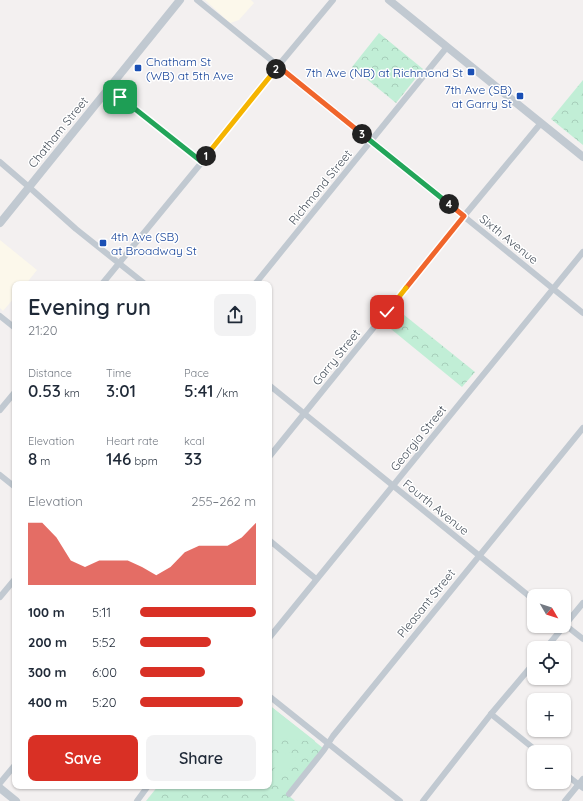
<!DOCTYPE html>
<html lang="en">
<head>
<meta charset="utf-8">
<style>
  :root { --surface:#fff; --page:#f2f2f3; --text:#1f2937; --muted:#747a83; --accent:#d93025 }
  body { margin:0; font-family:Quicksand,sans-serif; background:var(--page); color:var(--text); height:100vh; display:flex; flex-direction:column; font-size:15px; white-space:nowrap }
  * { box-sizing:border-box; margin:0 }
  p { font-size:13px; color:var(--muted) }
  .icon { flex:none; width:22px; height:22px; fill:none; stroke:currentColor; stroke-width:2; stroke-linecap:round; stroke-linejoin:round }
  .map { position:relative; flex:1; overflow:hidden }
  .drawer { position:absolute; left:12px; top:281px; width:260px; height:508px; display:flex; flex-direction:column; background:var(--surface); border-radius:8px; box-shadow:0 1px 3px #0004 }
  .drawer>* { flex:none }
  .needle { width:26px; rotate:129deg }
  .tools { position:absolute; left:527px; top:589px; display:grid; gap:8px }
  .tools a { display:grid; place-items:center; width:44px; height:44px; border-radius:8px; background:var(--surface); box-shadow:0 1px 3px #0004; font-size:20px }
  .pin { position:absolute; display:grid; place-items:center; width:34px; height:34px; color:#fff; margin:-17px; border-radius:8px; box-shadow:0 2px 6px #0006 }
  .km { position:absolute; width:20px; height:20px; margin:-10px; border-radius:50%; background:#222; color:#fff; font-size:11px; line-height:20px; text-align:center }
  .round { display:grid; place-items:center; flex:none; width:42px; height:42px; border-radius:8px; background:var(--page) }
  .head { display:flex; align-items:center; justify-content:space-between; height:68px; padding:0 16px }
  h1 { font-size:22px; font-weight:600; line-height:30px }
  .metrics { display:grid; grid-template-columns:repeat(3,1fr); gap:6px; height:68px; padding:4px 16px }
  .metrics div { display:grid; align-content:center }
  .metrics b { font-size:17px; font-weight:600 }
  .metrics small { font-size:11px; font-weight:400 }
  .metrics p { font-size:11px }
  .chart { height:112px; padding:8px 16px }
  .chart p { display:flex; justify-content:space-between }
  .chart svg { width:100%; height:72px; margin-top:4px; fill:var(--accent); opacity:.7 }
  .primary-button { display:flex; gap:8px; margin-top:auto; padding:8px 16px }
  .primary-button a { flex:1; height:46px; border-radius:8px; background:var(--accent); color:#fff; font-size:16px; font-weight:600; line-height:46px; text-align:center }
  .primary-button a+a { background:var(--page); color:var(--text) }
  ul { padding:0 16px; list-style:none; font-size:13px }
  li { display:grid; grid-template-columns:64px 48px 1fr; align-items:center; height:30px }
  li i { height:10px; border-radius:5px; background:var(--accent) }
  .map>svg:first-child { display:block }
  .commercial { fill:#fcf8eb }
  .forest { fill:url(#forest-crowns) }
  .garden { fill:#c1eed6 }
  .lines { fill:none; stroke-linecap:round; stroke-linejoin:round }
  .minor { stroke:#c1c9d1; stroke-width:6 }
  .tertiary { stroke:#c1c9d1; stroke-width:8 }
  .split-1-casing { stroke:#fff; stroke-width:8 }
  .split-2-casing { stroke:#fff; stroke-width:8 }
  .split-3-casing { stroke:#fff; stroke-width:8 }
  .split-4-casing { stroke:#fff; stroke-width:8 }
  .split-5-casing { stroke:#fff; stroke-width:8 }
  .split-6-casing { stroke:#fff; stroke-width:8 }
  .split-1 { stroke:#22a559; stroke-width:5 }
  .split-2 { stroke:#f5b400; stroke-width:5 }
  .split-3 { stroke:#f0652b; stroke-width:5 }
  .split-4 { stroke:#22a559; stroke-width:5 }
  .split-5 { stroke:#f0652b; stroke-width:5 }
  .split-6 { stroke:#f5b400; stroke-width:5 }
  .transit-dot { fill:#1a4fb4; stroke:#fff; stroke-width:1.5 }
  .labels { text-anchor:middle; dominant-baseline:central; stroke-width:3; stroke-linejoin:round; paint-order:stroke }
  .transit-label { font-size:12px; fill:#164399; stroke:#fff; text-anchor:start }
  .street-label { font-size:12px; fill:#49525d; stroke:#fff }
</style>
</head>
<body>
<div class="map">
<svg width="583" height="801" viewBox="0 0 583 801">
  <defs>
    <pattern id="forest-crowns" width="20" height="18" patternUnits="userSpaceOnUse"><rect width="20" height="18" fill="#c1eed6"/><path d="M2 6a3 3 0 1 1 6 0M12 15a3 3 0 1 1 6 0" fill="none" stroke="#a7ceba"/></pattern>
  </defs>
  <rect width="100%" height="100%" fill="#f3f0f0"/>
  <!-- commercial -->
  <g class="commercial">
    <path d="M205,0H251L254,3L239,20L230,23Z"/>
    <path d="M0,240L37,270L26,284H15V297L3,311L0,308Z"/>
  </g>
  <!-- forest -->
  <g class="forest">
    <path d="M379,33L423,69L396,103L352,67Z"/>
    <path d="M583,80V145L551,119Z"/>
    <path d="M398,310L475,372L462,387L386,325Z"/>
    <path d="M269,705L323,748L287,794L295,801H146L158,786H269Z"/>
  </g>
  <!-- garden -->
  <g class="garden">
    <path d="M269,705L315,741V742L313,743L307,741L277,738V736L275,735L273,737L269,735L271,732L269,730Z"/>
    <path d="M288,751L297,759L280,780L271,773Z"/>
  </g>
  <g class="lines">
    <!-- minor -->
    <g class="minor">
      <path d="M197,0L583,313"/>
      <path d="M109,88L202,162"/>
      <path d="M0,162L29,187L76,229L145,284"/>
      <path d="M102,284L202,162L278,66L333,0"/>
      <path d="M255,284L447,47"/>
      <path d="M0,316L15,328"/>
      <path d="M269,385L534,600"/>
      <path d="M0,410L15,392"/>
      <path d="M269,457L464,216L541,123"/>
      <path d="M0,475L15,487"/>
      <path d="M269,540L316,579"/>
      <path d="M0,597L15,579"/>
      <path d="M564,624L583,639"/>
      <path d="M269,638L583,252"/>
      <path d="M546,648L583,603"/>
      <path d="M269,696L400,801"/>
      <path d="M491,714L538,752"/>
      <path d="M564,773L583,788"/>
      <path d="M0,783L15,765"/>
      <path d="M289,794L324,750L333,736L583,428"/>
      <path d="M137,801L148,786"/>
      <path d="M423,801L491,714L534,663"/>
      <path d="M565,801L583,779"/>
    </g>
    <!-- tertiary -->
    <g class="tertiary">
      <path d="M389,0L583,157"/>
      <path d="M0,223L180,0"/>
      <path d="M0,788L16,801"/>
    </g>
  </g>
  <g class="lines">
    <defs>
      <path id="split-1" d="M120,97L202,162L206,156"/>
      <path id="split-2" d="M206,156L276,69"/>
      <path id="split-3" d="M276,69L278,66L362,134"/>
      <path id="split-4" d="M362,134L449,204"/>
      <path id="split-5" d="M406,288L464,216L449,204"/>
      <path id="split-6" d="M387,312L406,288"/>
    </defs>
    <!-- split-1 casing -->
    <use href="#split-1" class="split-1-casing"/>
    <!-- split-2 casing -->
    <use href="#split-2" class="split-2-casing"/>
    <!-- split-3 casing -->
    <use href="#split-3" class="split-3-casing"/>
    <!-- split-4 casing -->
    <use href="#split-4" class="split-4-casing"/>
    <!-- split-5 casing -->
    <use href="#split-5" class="split-5-casing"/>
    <!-- split-6 casing -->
    <use href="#split-6" class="split-6-casing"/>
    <!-- split-1 -->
    <use href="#split-1" class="split-1"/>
    <!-- split-2 -->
    <use href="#split-2" class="split-2"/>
    <!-- split-3 -->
    <use href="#split-3" class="split-3"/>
    <!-- split-4 -->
    <use href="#split-4" class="split-4"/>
    <!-- split-5 -->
    <use href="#split-5" class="split-5"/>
    <!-- split-6 -->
    <use href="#split-6" class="split-6"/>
  </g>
  <!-- markers -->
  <g class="transit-dot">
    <rect x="134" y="64" width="8" height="8" rx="2"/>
    <rect x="467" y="68" width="8" height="8" rx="2"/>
    <rect x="516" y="92" width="8" height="8" rx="2"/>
    <rect x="99" y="239" width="8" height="8" rx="2"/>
  </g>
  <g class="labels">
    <!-- transit labels -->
    <g class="transit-label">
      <text x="146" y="61">Chatham St<tspan x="146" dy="14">(WB) at 5th Ave</tspan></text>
      <text x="463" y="72" text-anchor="end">7th Ave (NB) at Richmond St</text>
      <text x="512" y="89" text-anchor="end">7th Ave (SB)<tspan x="512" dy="14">at Garry St</tspan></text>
      <text x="111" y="236">4th Ave (SB)<tspan x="111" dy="14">at Broadway St</tspan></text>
    </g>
    <!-- street labels -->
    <g class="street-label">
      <text transform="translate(58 132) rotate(-51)">Chatham Street</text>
      <text transform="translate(320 187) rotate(-51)">Richmond Street</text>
      <text transform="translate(509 239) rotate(39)">Sixth Avenue</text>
      <text transform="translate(336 357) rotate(-51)">Garry Street</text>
      <text transform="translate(418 438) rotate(-51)">Georgia Street</text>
      <text transform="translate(436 507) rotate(39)">Fourth Avenue</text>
      <text transform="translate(426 603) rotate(-51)">Pleasant Street</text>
    </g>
  </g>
</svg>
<div class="tools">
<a><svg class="needle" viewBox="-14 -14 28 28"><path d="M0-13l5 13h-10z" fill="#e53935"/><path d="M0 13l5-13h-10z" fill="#747a83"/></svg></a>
<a><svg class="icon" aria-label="locate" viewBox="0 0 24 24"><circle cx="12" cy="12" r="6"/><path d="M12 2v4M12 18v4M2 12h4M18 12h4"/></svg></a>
<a>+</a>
<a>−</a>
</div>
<div class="pin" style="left:120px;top:97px;background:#1e9e55"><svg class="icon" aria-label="arrive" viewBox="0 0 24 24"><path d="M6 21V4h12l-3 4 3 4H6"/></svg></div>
<div class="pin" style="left:387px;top:312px;background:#d93025"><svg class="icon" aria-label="check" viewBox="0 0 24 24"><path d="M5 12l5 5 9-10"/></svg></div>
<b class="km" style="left:206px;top:156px">1</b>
<b class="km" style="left:276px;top:69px">2</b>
<b class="km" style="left:362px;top:134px">3</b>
<b class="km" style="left:449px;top:204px">4</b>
<section class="drawer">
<div class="head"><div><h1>Evening run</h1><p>21:20</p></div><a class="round"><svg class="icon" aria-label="share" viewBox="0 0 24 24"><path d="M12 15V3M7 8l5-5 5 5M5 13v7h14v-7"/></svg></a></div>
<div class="metrics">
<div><p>Distance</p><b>0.53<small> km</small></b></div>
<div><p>Time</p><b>3:01</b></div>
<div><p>Pace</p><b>5:41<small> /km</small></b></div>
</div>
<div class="metrics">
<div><p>Elevation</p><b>8<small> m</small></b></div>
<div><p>Heart rate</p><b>146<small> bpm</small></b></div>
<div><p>kcal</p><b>33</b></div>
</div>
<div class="chart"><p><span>Elevation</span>255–262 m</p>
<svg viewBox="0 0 160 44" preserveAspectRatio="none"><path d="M0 44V6L10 6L20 15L30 29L40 33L50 29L60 29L70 29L80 33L90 38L100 33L110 24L120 20L130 20L140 20L150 15L160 6V44z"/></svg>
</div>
<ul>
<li><b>100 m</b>5:11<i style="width:100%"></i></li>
<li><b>200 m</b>5:52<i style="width:61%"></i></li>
<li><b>300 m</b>6:00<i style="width:56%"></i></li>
<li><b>400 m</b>5:20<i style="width:89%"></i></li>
</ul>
<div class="primary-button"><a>Save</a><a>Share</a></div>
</section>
</div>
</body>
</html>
